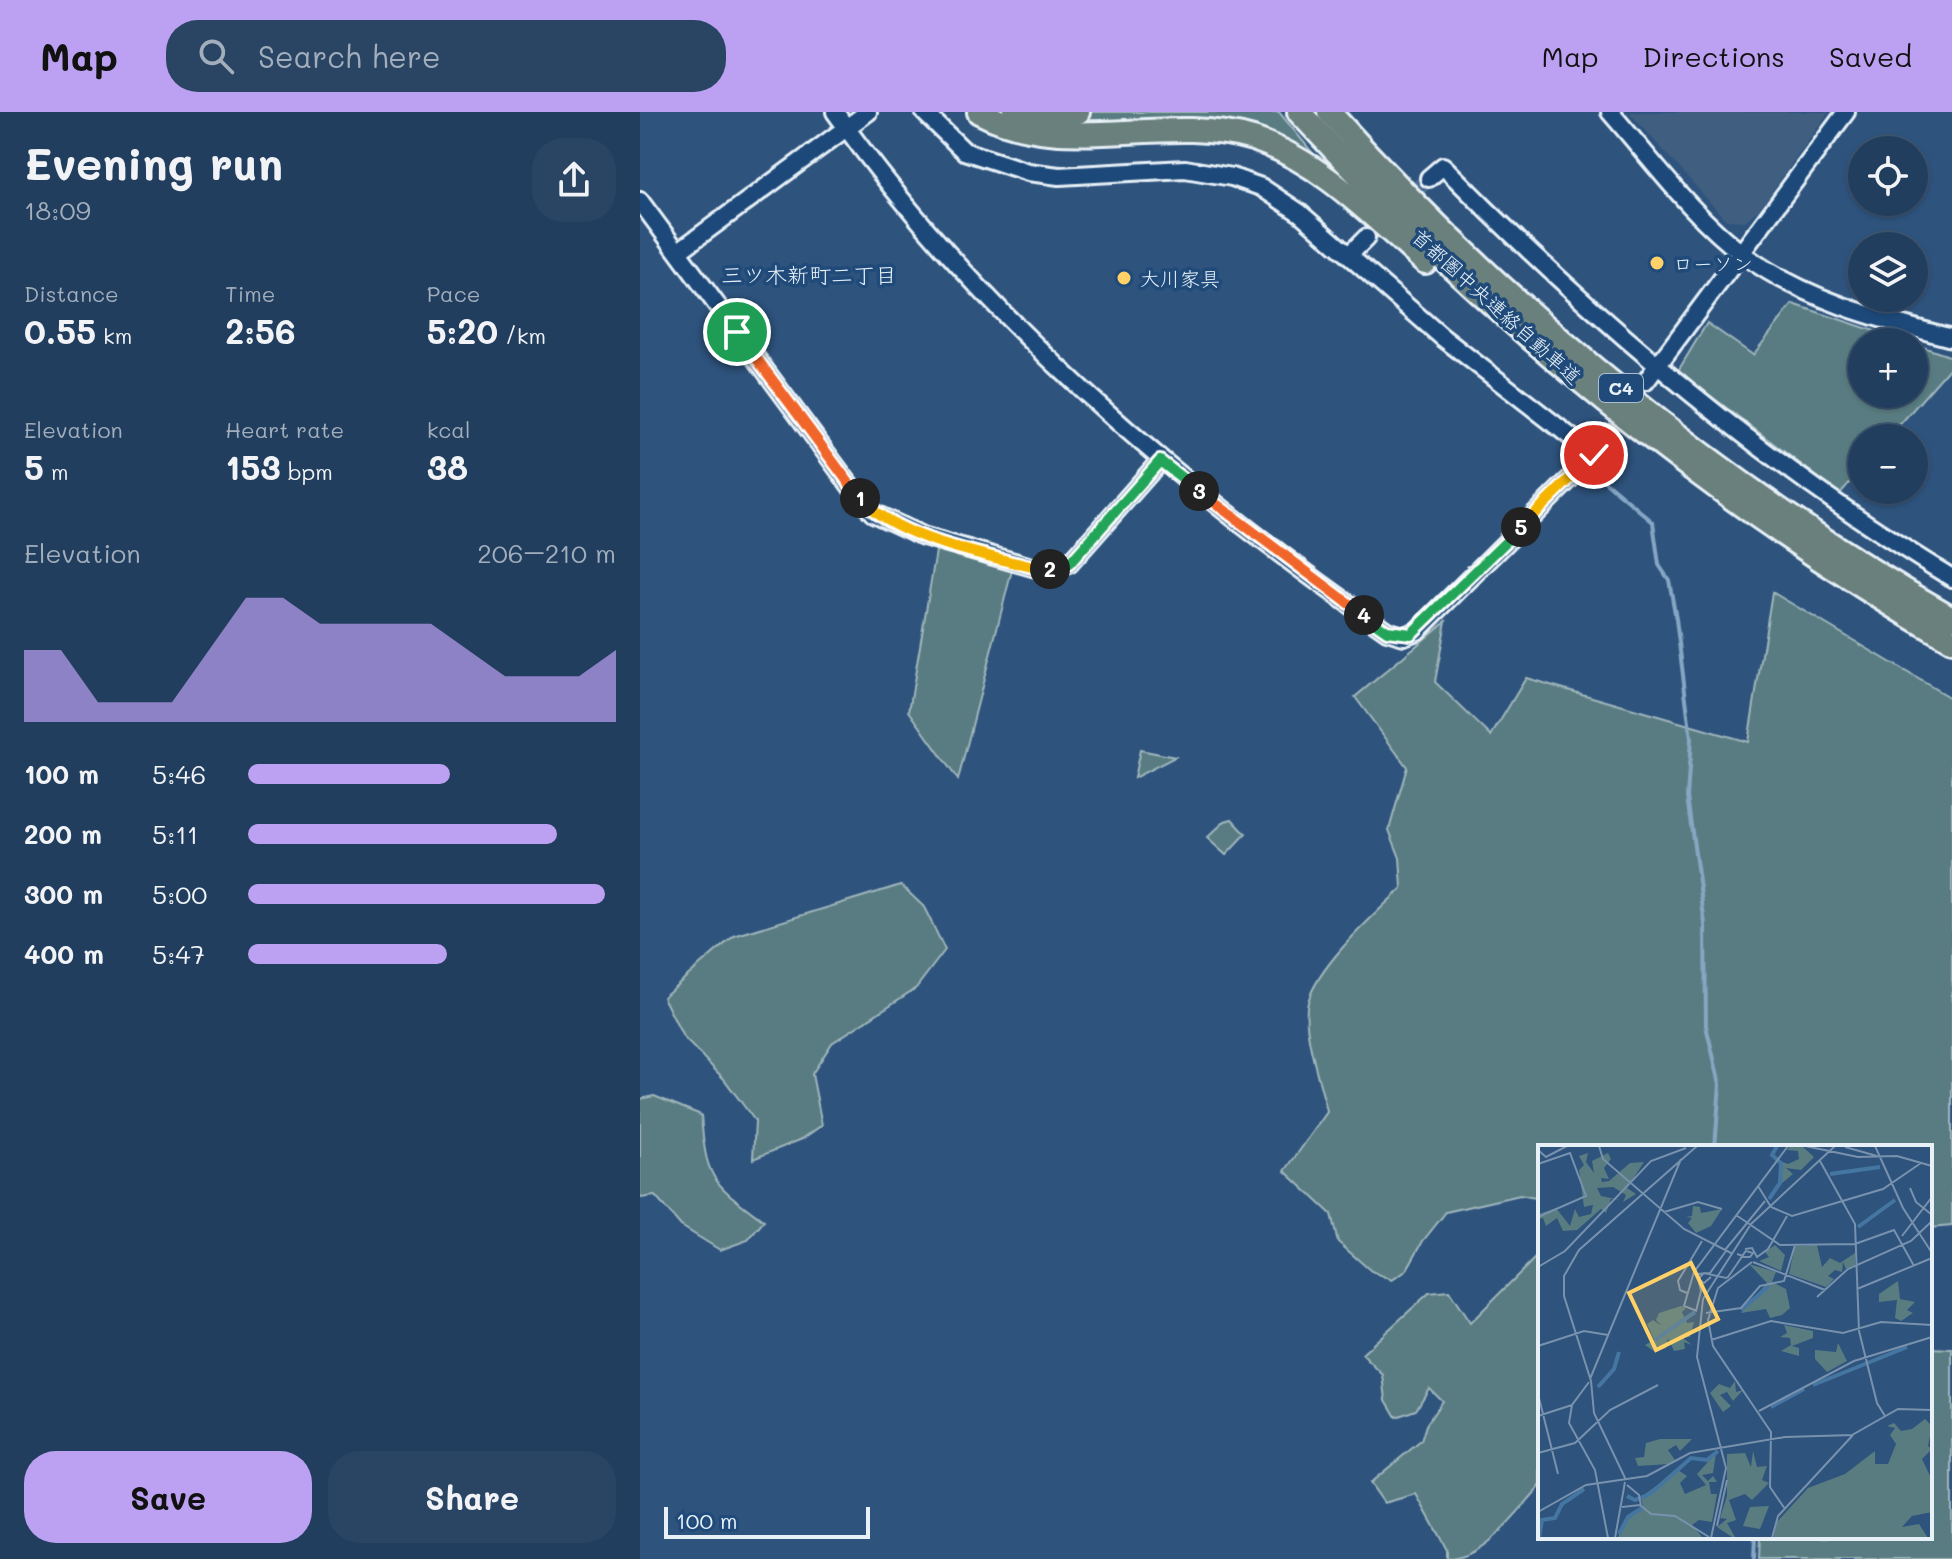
<!DOCTYPE html>
<html lang="en">
<head>
<meta charset="utf-8">
<style>
  :root { --surface:#223e5e; --page:#2a4564; --text:#f1f3f6; --muted:#a2aebc; --line:#3f5773; --accent:#bca0f2 }
  body { margin:0; font-family:Mali,"Klee One",sans-serif; background:var(--page); color:var(--text); height:100vh; display:flex; flex-direction:column; font-size:30px; white-space:nowrap }
  * { box-sizing:border-box; margin:0 }
  p { font-size:26px; color:var(--muted) }
  .icon { flex:none; width:44px; height:44px; fill:none; stroke:currentColor; stroke-width:2; stroke-linecap:round; stroke-linejoin:round }
  .map { position:relative; flex:1; overflow:hidden }
  .details { display:flex; flex-direction:column; background:var(--surface); width:640px }
  .details>* { flex:none }
  .buttons { position:absolute; left:1208px; top:24px; display:grid; gap:16px }
  .buttons a { display:grid; place-items:center; width:80px; height:80px; border-radius:50%; background:var(--surface); box-shadow:0 2px 6px #0004,0 0 0 2px var(--line); font-size:40px }
  .scale { position:absolute; left:24px; bottom:20px; width:206px; box-sizing:border-box; padding-left:8px; border:4px solid #e8f1f8; border-top:0; font-size:22px; line-height:28px; white-space:nowrap; color:#e8f1f8; -webkit-text-stroke:6px #1f4a7a; paint-order:stroke }
  .pin { position:absolute; display:grid; place-items:center; width:68px; height:68px; color:#fff; margin:-34px; border:4px solid #fff; border-radius:50%; box-shadow:0 2px 8px #0007 }
  .km { position:absolute; width:40px; height:40px; margin:-20px; border-radius:50%; background:#222; color:#fff; font-size:22px; line-height:40px; text-align:center }
  .round { display:grid; place-items:center; flex:none; width:84px; height:84px; border-radius:32px; background:var(--page) }
  .head { display:flex; align-items:center; justify-content:space-between; height:136px; padding:0 24px }
  h1 { font-size:44px; font-weight:700; line-height:60px }
  .figures { display:grid; grid-template-columns:repeat(3,1fr); gap:12px; height:136px; padding:8px 24px }
  .figures div { display:grid; align-content:center }
  .figures b { font-size:34px; font-weight:700 }
  .figures small { font-size:22px; font-weight:400 }
  .figures p { font-size:22px }
  .chart { height:224px; padding:16px 24px }
  .chart p { display:flex; justify-content:space-between }
  .chart svg { width:100%; height:144px; margin-top:8px; fill:var(--accent); opacity:.7 }
  .cta { display:flex; gap:16px; margin-top:auto; padding:16px 24px }
  .cta a { flex:1; height:92px; border-radius:32px; background:var(--accent); color:#111; font-size:32px; font-weight:700; line-height:92px; text-align:center }
  .cta a+a { background:var(--page); color:var(--text) }
  ul { padding:0 24px; list-style:none; font-size:26px }
  li { display:grid; grid-template-columns:128px 96px 1fr; align-items:center; height:60px }
  li i { height:20px; border-radius:10px; background:var(--accent) }
  header { display:flex; align-items:center; gap:48px; box-sizing:border-box; height:112px; padding:0 40px; background:var(--accent); color:#111 }
  header strong { font-size:38px }
  nav { display:flex; gap:44px; margin-inline-start:auto; font-size:28px }
  .search { width:560px; height:72px; background:var(--page); display:flex; align-items:center; gap:20px; box-sizing:border-box; padding:0 28px; border-radius:32px; color:var(--muted); font-size:30px }
  main { display:flex; flex:1; min-height:0 }
  .map>svg:first-child { display:block }
  .built { fill:#405e80 }
  .green { fill:#597c81; stroke:#a0b6bc; stroke-width:2 }
  .lines { fill:none; stroke-linecap:round; stroke-linejoin:round }
  .stream { stroke:#86a7c4; stroke-width:4 }
  .minor-tunnel { stroke:#4a6b8f; stroke-width:16; stroke-dasharray:16 8; stroke-linecap:butt }
  .minor-casing { stroke:#e8f1f8; stroke-width:22 }
  .highway-casing { stroke:#e8f1f8; stroke-width:28 }
  .minor { stroke:#1f4a7a; stroke-width:16 }
  .highway { stroke:#6a807d; stroke-width:22 }
  .split-1-casing { stroke:#fff; stroke-width:16 }
  .split-2-casing { stroke:#fff; stroke-width:16 }
  .split-3-casing { stroke:#fff; stroke-width:16 }
  .split-4-casing { stroke:#fff; stroke-width:16 }
  .split-5-casing { stroke:#fff; stroke-width:16 }
  .split-6-casing { stroke:#fff; stroke-width:16 }
  .split-1 { stroke:#f0652b; stroke-width:10 }
  .split-2 { stroke:#f5b400; stroke-width:10 }
  .split-3 { stroke:#22a559; stroke-width:10 }
  .split-4 { stroke:#f0652b; stroke-width:10 }
  .split-5 { stroke:#22a559; stroke-width:10 }
  .split-6 { stroke:#f5b400; stroke-width:10 }
  .poi-dot { fill:#ffd166; stroke:#1f4a7a; stroke-width:3 }
  .labels { text-anchor:middle; dominant-baseline:central; stroke-width:7; stroke-linejoin:round; paint-order:stroke }
  .shield { fill:#1f4a7a; stroke:#acbfd2; stroke-width:2 }
  .shield-label { font-size:18px; font-weight:bold; fill:#e8f1f8 }
  .poi-label { font-size:20px; fill:#e8f1f8; stroke:#1f4a7a; text-anchor:start }
  .street-label { font-size:20px; fill:#e8f1f8; stroke:#1f4a7a }
  .neighbourhood-label { font-size:22px; fill:#e8f1f8; stroke:#1f4a7a }
  .inset-river { fill:none; stroke:#4576a2; stroke-width:4 }
  .inset-road { fill:none; stroke:#7892ae; stroke-width:2 }
  .view { fill:#ffd166; fill-opacity:0.15; stroke:#ffd166; stroke-width:4 }
  .inset-edge { fill:none; stroke:#e8f1f8; stroke-width:4 }
</style>
</head>
<body>
<header>
<strong>Map</strong>
<div class="search"><svg class="icon" aria-label="search" viewBox="0 0 24 24"><circle cx="10" cy="10" r="6"/><path d="M15 15l6 6"/></svg>Search here</div>
<nav><a>Map</a><a>Directions</a><a>Saved</a></nav>
</header>
<main>
<section class="details">
<div class="head"><div><h1>Evening run</h1><p>18:09</p></div><a class="round"><svg class="icon" aria-label="share" viewBox="0 0 24 24"><path d="M12 15V3M7 8l5-5 5 5M5 13v7h14v-7"/></svg></a></div>
<div class="figures">
<div><p>Distance</p><b>0.55<small> km</small></b></div>
<div><p>Time</p><b>2:56</b></div>
<div><p>Pace</p><b>5:20<small> /km</small></b></div>
</div>
<div class="figures">
<div><p>Elevation</p><b>5<small> m</small></b></div>
<div><p>Heart rate</p><b>153<small> bpm</small></b></div>
<div><p>kcal</p><b>38</b></div>
</div>
<div class="chart"><p><span>Elevation</span>206–210 m</p>
<svg viewBox="0 0 160 44" preserveAspectRatio="none"><path d="M0 44V22L10 22L20 38L30 38L40 38L50 22L60 6L70 6L80 14L90 14L100 14L110 14L120 22L130 30L140 30L150 30L160 22V44z"/></svg>
</div>
<ul>
<li><b>100 m</b>5:46<i style="width:55%"></i></li>
<li><b>200 m</b>5:11<i style="width:84%"></i></li>
<li><b>300 m</b>5:00<i style="width:97%"></i></li>
<li><b>400 m</b>5:47<i style="width:54%"></i></li>
</ul>
<div class="cta"><a>Save</a><a>Share</a></div>
</section>
<div class="map">
<svg width="1312" height="1447" viewBox="0 0 1312 1447">
  <rect width="100%" height="100%" fill="#2e537d"/>
  <filter id="ink" filterUnits="userSpaceOnUse"><feTurbulence type="fractalNoise" baseFrequency=".0125" numOctaves="2"/><feDisplacementMap in="SourceGraphic" scale="16" xChannelSelector="R" yChannelSelector="G"/><feConvolveMatrix kernelMatrix="1 2 1 2 8 2 1 2 1" color-interpolation-filters="sRGB"/></filter>
  <g filter="url(#ink)">
    <!-- built -->
    <path class="built" d="M989,0H1189L1119,97L1105,109L1086,108Z"/>
    <!-- green -->
    <g class="green">
      <path d="M423,0H639L676,45L610,16L559,7L461,11Z"/>
      <path d="M1153,192L1268,230H1222V282H1274V232L1312,245V253L1248,326H1222V356L1200,382L1038,259L1067,211L1113,243Z"/>
      <path d="M297,433L372,458L318,668L269,599Z"/>
      <path d="M1132,480L1312,587V1114L1290,1116V1035H900V1087L880,1083L806,1100L783,1129L766,1159L752,1168L731,1159L698,1130L691,1102L645,1059L687,1000C681,972 661,917 668,890C678,853 734,803 762,776L760,746L749,718L767,655L715,585L806,509L795,570L851,624L886,566L1108,630Z"/>
      <path d="M500,638L535,645L494,666Z"/>
      <path d="M592,707L606,722L586,743L567,726L585,709Z"/>
      <path d="M261,773L284,795L305,838L276,876L192,931L172,962L182,1013L162,1027L113,1047L115,1009L84,967L43,925L23,885L94,824Z"/>
      <path d="M14,984L61,1003C66,1069 72,1070 124,1109L108,1128L80,1138L41,1114L15,1084L0,1086V987Z"/>
      <path d="M900,1141V1375C875,1401 845,1447 807,1447V1438L776,1382L744,1391L730,1371L781,1329L786,1313L802,1289L789,1276L776,1298L756,1305L746,1288L743,1263L722,1242L789,1181L809,1179L830,1211Z"/>
      <path d="M1290,1236L1312,1237V1447H1119L1120,1425H1290Z"/>
    </g>
    <g class="lines">
      <!-- stream -->
      <g class="stream">
        <path d="M962,367L1013,410L1019,453L1029,468L1036,507L1051,627L1047,685L1065,812L1066,914L1080,972L1075,1035"/>
        <path d="M1114,1447L1115,1425"/>
      </g>
      <!-- minor-tunnel -->
      <path class="minor-tunnel" d="M761,93L789,66"/>
      <defs>
        <g id="minor">
          <path d="M195,0C341,207 540,375 747,519L764,524L777,519L954,343L968,322"/>
          <path d="M284,0L324,39L388,60L419,64L545,57L592,65L621,75L660,101L802,225L954,343"/>
          <path d="M970,0C1012,48 1052,104 1104,143C1165,188 1239,207 1312,226"/>
          <path d="M789,66L803,54C956,210 1125,353 1312,466"/>
          <path d="M0,89L215,380L233,401L283,424L392,455L406,457L429,452L520,349"/>
          <path d="M39,139L228,0"/>
          <path d="M710,142L726,126"/>
          <path d="M1006,269L1206,0"/>
        </g>
        <g id="highway">
          <path d="M339,0C427,46 522,0 613,27C681,49 733,105 785,150"/>
          <path d="M659,0C850,208 1068,387 1312,529"/>
          <path d="M689,0C867,198 1080,374 1312,506"/>
          <path d="M374,1C395,7 418,10 438,0"/>
        </g>
      </defs>
      <!-- minor casing -->
      <use href="#minor" class="minor-casing"/>
      <!-- highway casing -->
      <use href="#highway" class="highway-casing"/>
      <!-- minor -->
      <use href="#minor" class="minor"/>
      <!-- highway -->
      <use href="#highway" class="highway"/>
    </g>
  </g>
  <g class="lines" filter="url(#ink)">
    <defs>
      <path id="split-1" d="M97,220L220,386"/>
      <path id="split-2" d="M220,386C257,427 339,441 392,455L410,457"/>
      <path id="split-3" d="M410,457L429,452L520,349L559,379"/>
      <path id="split-4" d="M559,379L724,503"/>
      <path id="split-5" d="M724,503L747,519L771,522L881,415"/>
      <path id="split-6" d="M881,415L954,343"/>
    </defs>
    <!-- split-1 casing -->
    <use href="#split-1" class="split-1-casing"/>
    <!-- split-2 casing -->
    <use href="#split-2" class="split-2-casing"/>
    <!-- split-3 casing -->
    <use href="#split-3" class="split-3-casing"/>
    <!-- split-4 casing -->
    <use href="#split-4" class="split-4-casing"/>
    <!-- split-5 casing -->
    <use href="#split-5" class="split-5-casing"/>
    <!-- split-6 casing -->
    <use href="#split-6" class="split-6-casing"/>
    <!-- split-1 -->
    <use href="#split-1" class="split-1"/>
    <!-- split-2 -->
    <use href="#split-2" class="split-2"/>
    <!-- split-3 -->
    <use href="#split-3" class="split-3"/>
    <!-- split-4 -->
    <use href="#split-4" class="split-4"/>
    <!-- split-5 -->
    <use href="#split-5" class="split-5"/>
    <!-- split-6 -->
    <use href="#split-6" class="split-6"/>
  </g>
  <!-- markers -->
  <g class="poi-dot">
    <circle cx="1017" cy="151" r="8"/>
    <circle cx="484" cy="166" r="8"/>
  </g>
  <g class="labels">
    <!-- shield labels -->
    <rect class="shield" x="959" y="262" width="44" height="28" rx="6"/>
    <g class="shield-label">
      <text x="981" y="276">C4</text>
    </g>
    <!-- poi labels -->
    <g class="poi-label">
      <text x="1033" y="151">ローソン</text>
      <text x="500" y="166">大川家具</text>
    </g>
    <!-- street labels -->
    <g class="street-label">
      <text transform="translate(857 194) rotate(42)">首都圏中央連絡自動車道</text>
    </g>
    <!-- neighbourhood labels -->
    <g class="neighbourhood-label">
      <text x="169" y="162">三ツ木新町二丁目</text>
    </g>
  </g>
  <!-- overview -->
  <g transform="translate(898 1033)">
    <rect width="394" height="394" fill="#2e537d"/>
    <path d="M252,1H264L276,12L263,25L248,23L255,29L243,39L242,16L250,19L261,14L260,6L249,5ZM50,8L48,17L56,28L54,16L70,8L73,14L66,23L71,34L63,33L64,37L71,36L92,18L106,17L89,43L98,49L85,57L88,50L75,42L59,43L63,51L82,55L73,54L68,68L63,64L39,85L25,86L19,73L8,81L5,73L0,74L1,69L18,63L32,81L37,64L41,72L53,69L55,60L46,62L41,25L46,20L41,11ZM155,61L162,62L163,68L184,64L173,81L158,88L150,78L154,73L148,72L154,71ZM237,100L247,110L243,126L221,116L231,112L227,107ZM279,100L284,122L292,113L302,118L317,108V120L308,124L305,117L304,127L297,125L290,131L296,134L288,142L251,129L257,101ZM211,119L238,127L234,137L248,144L252,163L244,170L232,173L228,164L203,168L229,138ZM360,136L362,154L377,157L369,165L375,168L363,176L357,173L359,155L341,157V149ZM143,161L148,163L144,167L149,178L156,177L152,192L145,193L154,200L146,197L147,204L136,206L130,193L128,203L117,207L107,200L116,195L109,179L115,175L124,181L118,175L121,168ZM246,180L275,186V193L254,201L261,203V211L243,206L253,200L252,193L242,192L249,188ZM300,198L309,216L289,227L277,214V205L298,207ZM197,236L198,247L205,245L195,256L189,247L182,250L193,261L185,267L172,248L181,239L192,243ZM387,274L394,281L390,301L394,304L384,314L394,335V367L374,371L364,382L381,379L390,393L236,392L237,379L270,343L307,329L337,306V319H350L358,299L352,290L357,283L349,281L356,278L363,286L374,284ZM122,294H154L142,306L138,300L130,305L137,315L131,319L100,321L97,313L106,312L108,298ZM215,306L219,322L229,321L224,335L231,338L214,355L207,349L191,355L198,375L189,378L197,392H194L179,382L189,374L182,373L189,351V309L207,308L213,322ZM178,308L175,328L164,330L170,336L175,331L179,337H171L173,349H179L174,377L161,375L154,380L165,393H80L85,378L105,362L103,352L140,325L149,331L142,338L147,349L168,340L159,329ZM231,361L222,384L205,381L212,362Z" fill="#597c81"/>
    <path class="inset-river" d="M292,29L342,22M231,54L242,38L243,18L234,10L239,1M320,82L357,55M203,165L231,141M117,195L157,167M275,240L369,202M60,242L76,224L81,207M233,262L266,244M89,351L97,355L112,349L153,313L169,315L180,306M81,389L90,372L104,363M1,393L4,375L17,373L24,359L46,344"/>
    <path class="inset-road" d="M61,1L65,14L146,84L195,109M267,1L320,12L359,11L394,21M337,1L365,63L394,108M307,2L339,11M0,5L8,12L29,1M282,16L317,79L321,186L339,258L347,271M0,19L32,8L48,51L0,72M220,41L233,62L254,71L345,44L383,18M372,43L378,57L394,70M126,67L160,57L184,64M198,70L242,100L317,99L356,85L376,121M364,91L394,52M207,104L214,103L219,112L230,104L249,71M187,105L227,56M214,117L180,143L170,175L175,201L233,287L232,342L247,364M215,117L287,145M0,122L27,106L113,16L148,3M173,132L166,138L160,134L166,128L188,133L190,132L199,119L207,107L208,106L215,108L212,112H208L199,109M319,144L394,113M149,148L142,145L140,136L164,96M279,152L310,124L373,96L394,76M158,166L163,146L159,129L172,128L188,106M159,166L146,161L156,127L250,1M168,168L203,163L222,141L246,136L257,100M173,195L233,176L305,188L343,177L394,180M0,201L46,186L70,190M52,234L143,14M51,237L34,260L31,278L57,325L70,393M0,249L20,329M221,266L316,216L394,192M0,271L34,260M0,308L37,298L72,265L120,240M88,335L56,268L53,236L26,151V131L41,105L159,1M89,340L101,350L103,361M84,362L102,360L113,369L137,371L171,392M0,367L48,340L109,331L152,308L247,292L314,290L360,264L394,265M179,381L189,335M77,393L87,337M173,393L188,323L159,212L165,154L213,79L297,1M234,393L240,371L315,290"/>
    <path class="view" d="M153,118L180,174L118,205L91,148Z"/>
    <rect width="394" height="394" class="inset-edge"/>
  </g>
</svg>
<div class="buttons">
<a><svg class="icon" aria-label="locate" viewBox="0 0 24 24"><circle cx="12" cy="12" r="6"/><path d="M12 2v4M12 18v4M2 12h4M18 12h4"/></svg></a>
<a><svg class="icon" aria-label="layers" viewBox="0 0 24 24"><path d="M12 4l9 5-9 5-9-5zM3 14l9 5 9-5"/></svg></a>
<a>+</a>
<a>−</a>
</div>
<div class="scale">100 m</div>
<div class="pin" style="left:97px;top:220px;background:#1e9e55"><svg class="icon" aria-label="arrive" viewBox="0 0 24 24"><path d="M6 21V4h12l-3 4 3 4H6"/></svg></div>
<div class="pin" style="left:954px;top:343px;background:#d93025"><svg class="icon" aria-label="check" viewBox="0 0 24 24"><path d="M5 12l5 5 9-10"/></svg></div>
<b class="km" style="left:220px;top:386px">1</b>
<b class="km" style="left:410px;top:457px">2</b>
<b class="km" style="left:559px;top:379px">3</b>
<b class="km" style="left:724px;top:503px">4</b>
<b class="km" style="left:881px;top:415px">5</b>
</div>
</main>
</body>
</html>
